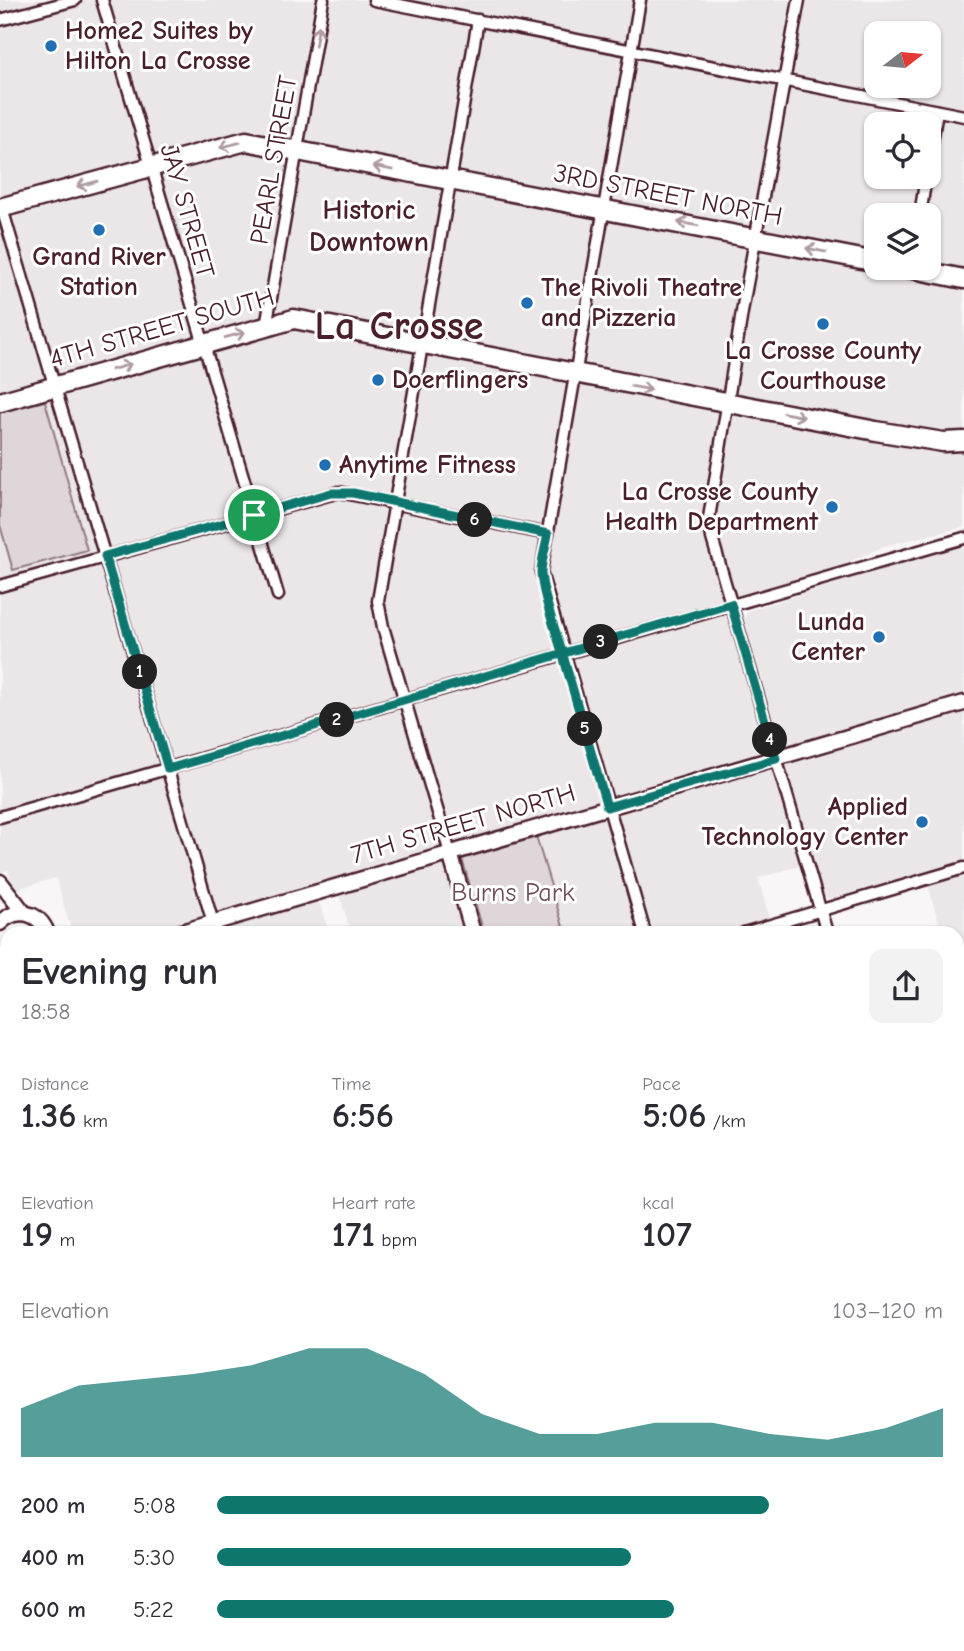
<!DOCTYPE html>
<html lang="en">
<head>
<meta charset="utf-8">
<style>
  :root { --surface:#fff; --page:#f2f2f3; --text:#2b2b33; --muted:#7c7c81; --accent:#0f766e }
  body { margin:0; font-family:"Comic Neue",sans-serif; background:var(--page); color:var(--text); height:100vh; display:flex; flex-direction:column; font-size:26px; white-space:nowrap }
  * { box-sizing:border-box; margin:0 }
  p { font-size:23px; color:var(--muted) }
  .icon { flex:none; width:38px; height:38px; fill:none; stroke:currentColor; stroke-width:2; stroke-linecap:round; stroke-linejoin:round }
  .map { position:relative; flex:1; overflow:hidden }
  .panel { position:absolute; left:0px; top:926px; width:964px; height:726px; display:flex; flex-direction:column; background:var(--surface); border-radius:21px 21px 0 0; box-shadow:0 2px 5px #0004 }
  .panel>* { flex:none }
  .needle { width:46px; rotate:74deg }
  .fabs { position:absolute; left:864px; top:21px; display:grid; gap:14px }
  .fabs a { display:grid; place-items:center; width:77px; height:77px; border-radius:14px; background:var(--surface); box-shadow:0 2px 5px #0004; font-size:35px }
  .pin { position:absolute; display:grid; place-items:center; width:60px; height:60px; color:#fff; margin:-30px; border:4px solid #fff; border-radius:50%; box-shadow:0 2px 7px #0007 }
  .km { position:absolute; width:35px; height:35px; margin:-18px; border-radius:50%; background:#222; color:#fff; font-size:19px; line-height:35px; text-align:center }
  .round { display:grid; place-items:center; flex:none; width:74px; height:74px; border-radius:14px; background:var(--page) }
  .overview { display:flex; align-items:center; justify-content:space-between; height:119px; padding:0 21px }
  h1 { font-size:38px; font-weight:600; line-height:52px }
  .stats { display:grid; grid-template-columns:repeat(3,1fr); gap:10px; height:119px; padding:7px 21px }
  .stats div { display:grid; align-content:center }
  .stats b { font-size:35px; font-weight:600 }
  .stats small { font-size:19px; font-weight:400 }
  .stats p { font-size:19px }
  .chart { height:196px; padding:14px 21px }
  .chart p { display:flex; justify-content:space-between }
  .chart svg { width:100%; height:126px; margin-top:7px; fill:var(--accent); opacity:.7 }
  ul { padding:0 21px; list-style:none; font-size:23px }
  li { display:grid; grid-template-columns:112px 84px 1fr; align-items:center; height:52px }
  li i { height:18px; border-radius:9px; background:var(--accent) }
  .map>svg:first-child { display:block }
  .built { fill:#ebe6e8; fill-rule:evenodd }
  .green { fill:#ded6d9; stroke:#947a82; stroke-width:2 }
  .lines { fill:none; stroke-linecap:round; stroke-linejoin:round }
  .street-casing { stroke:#4a1f2b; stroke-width:15 }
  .secondary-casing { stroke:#4a1f2b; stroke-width:19 }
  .primary-casing { stroke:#4a1f2b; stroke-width:19 }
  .highway-casing { stroke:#4a1f2b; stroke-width:23 }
  .street { stroke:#fff; stroke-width:10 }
  .secondary { stroke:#fff; stroke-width:14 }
  .primary { stroke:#fff; stroke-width:14 }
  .highway { stroke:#fff; stroke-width:18 }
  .oneway { stroke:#ae9aa0 }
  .route-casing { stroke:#fff; stroke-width:14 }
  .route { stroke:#0f766e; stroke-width:9 }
  .poi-dot { fill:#1f6fb2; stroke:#fff; stroke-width:2.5 }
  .labels { text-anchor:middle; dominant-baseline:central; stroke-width:6; stroke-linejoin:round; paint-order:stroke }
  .poi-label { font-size:26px; font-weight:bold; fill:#4a1f2b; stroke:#fff; text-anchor:start }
  .street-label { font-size:26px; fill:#4a1f2b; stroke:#fff }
  .park-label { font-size:26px; fill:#6f4d56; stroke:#fff }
  .neighbourhood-label { font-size:28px; font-weight:bold; fill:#4a1f2b; stroke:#fff }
  .town-label { font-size:40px; font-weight:bold; fill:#4a1f2b; stroke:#fff }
</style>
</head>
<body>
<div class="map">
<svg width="964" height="1651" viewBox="0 0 964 1651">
  <rect width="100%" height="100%" fill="#f8f6f7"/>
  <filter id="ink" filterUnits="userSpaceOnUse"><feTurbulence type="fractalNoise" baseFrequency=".0143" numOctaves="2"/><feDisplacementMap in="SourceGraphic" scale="14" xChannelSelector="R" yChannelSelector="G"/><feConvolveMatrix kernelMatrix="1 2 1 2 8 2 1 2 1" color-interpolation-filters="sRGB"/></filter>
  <g filter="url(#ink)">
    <!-- built -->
    <g class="built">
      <path d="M0,0H964V527L884,546L804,583L731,604L806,864L758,878L771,924L744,933H351L337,887L316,893L329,933H72L56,878L13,890L8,870L0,872ZM877,33H929V86H877ZM877,124H929V177H877ZM877,215H929V268H877Z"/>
      <path d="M964,547V947L957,949V933H942L924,872L829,899L823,896L744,618L748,611L919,557Z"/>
      <path d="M7,1000V1179L0,1155V1002Z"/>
      <path d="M30,1645H200L202,1651H8Z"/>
      <path d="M328,1645H416L417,1651H329Z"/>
      <path d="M695,1645H856L858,1651H697Z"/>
    </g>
    <!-- green -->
    <g class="green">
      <path d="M45,401L87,550L13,570L0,525V412Z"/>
      <path d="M536,836L565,933H484L462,859Z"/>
    </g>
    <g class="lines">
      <defs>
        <g id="street">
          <path d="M102,0L278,595"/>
          <path d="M374,0L964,116"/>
          <path d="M640,0L541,572L645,933"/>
          <path d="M799,0L743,306L709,518L712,538L827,933"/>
          <path d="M0,20L75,0"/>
          <path d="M929,160L937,111"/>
          <path d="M1,205L216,933"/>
          <path d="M920,215L926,177"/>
          <path d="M266,327L323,0"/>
          <path d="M0,586L339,492L548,534"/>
          <path d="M0,817L964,538"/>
          <path d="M450,853L383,627L378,601L478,20"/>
          <path d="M744,933L964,868"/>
          <path d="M957,1036L964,1034"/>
          <path d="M0,1075L7,1073"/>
          <path d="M957,1201L964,1199"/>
          <path d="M0,1236L7,1233"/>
          <path d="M957,1367L964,1365"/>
          <path d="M957,1375L964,1399"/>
          <path d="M0,1474L7,1498"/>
          <path d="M0,1645L7,1643"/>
          <path d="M48,1645L50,1651"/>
          <path d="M425,1645L426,1651"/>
        </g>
        <g id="secondary">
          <path d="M450,853L473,933"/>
          <path d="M0,882L24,913"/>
          <path d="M0,923C16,907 39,911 47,933"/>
          <path d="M178,933L964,703"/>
          <path d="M0,955L7,962"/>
          <path d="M208,1645L210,1651"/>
          <path d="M674,1645L675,1651"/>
          <path d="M690,1645L692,1651"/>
        </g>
        <g id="primary">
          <path d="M957,1597L964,1595"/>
          <path d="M957,1614L964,1612"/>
          <path d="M786,1651L805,1645"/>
          <path d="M842,1651L861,1645"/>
        </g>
        <g id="highway">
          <path d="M0,208L246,141L877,262"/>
          <path d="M908,268L964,279"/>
          <path d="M0,402L294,319L876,431L943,442L964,441"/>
        </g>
      </defs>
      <!-- street casing -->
      <use href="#street" class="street-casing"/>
      <!-- secondary casing -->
      <use href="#secondary" class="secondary-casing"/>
      <!-- primary casing -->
      <use href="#primary" class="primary-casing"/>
      <!-- highway casing -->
      <use href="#highway" class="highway-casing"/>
      <!-- street -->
      <use href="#street" class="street"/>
      <!-- secondary -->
      <use href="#secondary" class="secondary"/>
      <!-- primary -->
      <use href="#primary" class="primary"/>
      <!-- highway -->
      <use href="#highway" class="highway"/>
    </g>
    <!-- one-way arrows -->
    <defs><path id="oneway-shaft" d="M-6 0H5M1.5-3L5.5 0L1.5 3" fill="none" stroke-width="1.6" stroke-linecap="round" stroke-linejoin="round" transform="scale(1.75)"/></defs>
    <g class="oneway">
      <use href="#oneway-shaft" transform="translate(317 36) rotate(-80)"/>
      <use href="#oneway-shaft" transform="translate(230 145) rotate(165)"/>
      <use href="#oneway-shaft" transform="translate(383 168) rotate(-169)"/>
      <use href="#oneway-shaft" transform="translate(87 184) rotate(165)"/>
      <use href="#oneway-shaft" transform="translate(688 224) rotate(-170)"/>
      <use href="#oneway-shaft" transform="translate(816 250) rotate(-169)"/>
      <use href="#oneway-shaft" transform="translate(235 335) rotate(-15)"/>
      <use href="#oneway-shaft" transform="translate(121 367) rotate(-16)"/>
      <use href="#oneway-shaft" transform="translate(641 388) rotate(10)"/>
      <use href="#oneway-shaft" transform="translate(794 415) rotate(11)"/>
    </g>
  </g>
  <g class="lines" filter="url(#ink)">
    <defs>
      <path id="route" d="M254,515L105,556L168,769C355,713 543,659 731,604L776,759L607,807L566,666C559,638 543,600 541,573C541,561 546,546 548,534L353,493H331L254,515"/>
    </defs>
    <!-- route casing -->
    <use href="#route" class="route-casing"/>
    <!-- route -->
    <use href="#route" class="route"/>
  </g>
  <!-- markers -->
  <g class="poi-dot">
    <circle cx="51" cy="46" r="7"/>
    <circle cx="99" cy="230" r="7"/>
    <circle cx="527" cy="303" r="7"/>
    <circle cx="823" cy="324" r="7"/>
    <circle cx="378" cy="380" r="7"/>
    <circle cx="325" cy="465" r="7"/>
    <circle cx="832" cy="507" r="7"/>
    <circle cx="879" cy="637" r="7"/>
    <circle cx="922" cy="822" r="7"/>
  </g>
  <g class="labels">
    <!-- poi labels -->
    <g class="poi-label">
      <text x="65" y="31">Home2 Suites by<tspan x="65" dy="30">Hilton La Crosse</tspan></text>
      <text x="99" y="257" text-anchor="middle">Grand River<tspan x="99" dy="30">Station</tspan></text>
      <text x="541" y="288">The Rivoli Theatre<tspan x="541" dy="30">and Pizzeria</tspan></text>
      <text x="823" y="351" text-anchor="middle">La Crosse County<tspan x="823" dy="30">Courthouse</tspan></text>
      <text x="392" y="380">Doerflingers</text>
      <text x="339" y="465">Anytime Fitness</text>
      <text x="818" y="492" text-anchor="end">La Crosse County<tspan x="818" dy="30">Health Department</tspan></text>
      <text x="865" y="622" text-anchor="end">Lunda<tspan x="865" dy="30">Center</tspan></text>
      <text x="908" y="807" text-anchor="end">Applied<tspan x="908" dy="30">Technology Center</tspan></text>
    </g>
    <!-- street labels -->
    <g class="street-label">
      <text transform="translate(274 160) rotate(-80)">PEARL STREET</text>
      <text transform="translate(668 195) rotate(11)">3RD STREET NORTH</text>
      <text transform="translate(187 211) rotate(74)">JAY STREET</text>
      <text transform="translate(162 328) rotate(-16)">4TH STREET SOUTH</text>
      <text transform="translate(463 824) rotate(-16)">7TH STREET NORTH</text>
    </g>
    <!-- park labels -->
    <g class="park-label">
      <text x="513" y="893">Burns Park</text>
    </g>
    <!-- neighbourhood labels -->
    <g class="neighbourhood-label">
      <text x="369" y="210">Historic<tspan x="369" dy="32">Downtown</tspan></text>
    </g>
    <!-- town labels -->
    <g class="town-label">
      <text x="399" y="326">La Crosse</text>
    </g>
  </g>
</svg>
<div class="fabs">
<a><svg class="needle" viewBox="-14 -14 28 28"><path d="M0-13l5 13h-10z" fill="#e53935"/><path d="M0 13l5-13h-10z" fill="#7c7c81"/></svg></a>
<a><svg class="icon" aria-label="locate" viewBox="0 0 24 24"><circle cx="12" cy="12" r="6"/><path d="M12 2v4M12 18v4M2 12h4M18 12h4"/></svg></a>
<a><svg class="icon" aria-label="layers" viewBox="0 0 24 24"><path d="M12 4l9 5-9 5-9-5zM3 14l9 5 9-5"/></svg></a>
</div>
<div class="pin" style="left:254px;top:515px;background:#1e9e55"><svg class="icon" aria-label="arrive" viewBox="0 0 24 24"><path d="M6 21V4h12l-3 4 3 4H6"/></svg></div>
<b class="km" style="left:140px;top:672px">1</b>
<b class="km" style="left:337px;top:720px">2</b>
<b class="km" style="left:601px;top:642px">3</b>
<b class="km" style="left:770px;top:740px">4</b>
<b class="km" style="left:585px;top:729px">5</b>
<b class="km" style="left:475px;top:520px">6</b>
<section class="panel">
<div class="overview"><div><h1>Evening run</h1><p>18:58</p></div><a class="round"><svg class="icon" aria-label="share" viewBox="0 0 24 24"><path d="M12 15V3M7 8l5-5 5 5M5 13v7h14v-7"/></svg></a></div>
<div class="stats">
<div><p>Distance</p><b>1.36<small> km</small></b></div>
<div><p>Time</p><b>6:56</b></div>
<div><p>Pace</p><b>5:06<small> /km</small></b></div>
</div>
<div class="stats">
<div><p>Elevation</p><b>19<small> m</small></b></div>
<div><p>Heart rate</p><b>171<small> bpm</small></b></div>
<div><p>kcal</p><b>107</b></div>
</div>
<div class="chart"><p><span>Elevation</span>103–120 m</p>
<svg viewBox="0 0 160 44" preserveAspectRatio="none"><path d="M0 44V27L10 19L20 17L30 15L40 12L50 6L60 6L70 15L80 29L90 36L100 36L110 32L120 32L130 36L140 38L150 34L160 27V44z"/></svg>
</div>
<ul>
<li><b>200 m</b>5:08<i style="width:76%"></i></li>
<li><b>400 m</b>5:30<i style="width:57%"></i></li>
<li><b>600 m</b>5:22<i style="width:63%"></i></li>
</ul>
</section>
</div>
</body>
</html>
